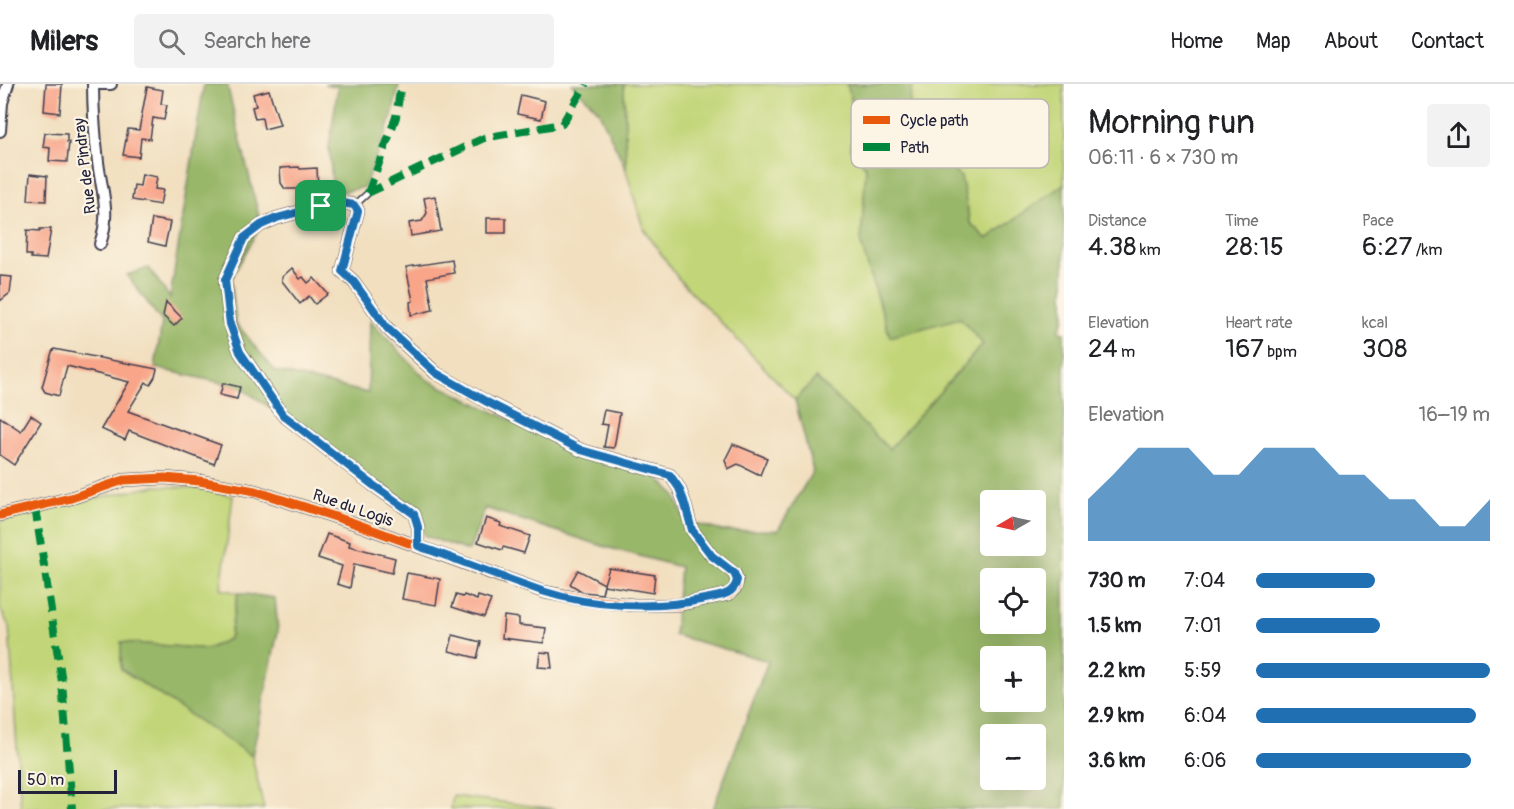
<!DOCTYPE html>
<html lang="en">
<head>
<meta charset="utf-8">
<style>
  :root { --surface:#fff; --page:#f2f2f2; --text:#202124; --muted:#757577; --line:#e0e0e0; --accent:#1f6fb2 }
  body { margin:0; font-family:Pangolin,sans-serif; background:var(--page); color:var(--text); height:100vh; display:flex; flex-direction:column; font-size:22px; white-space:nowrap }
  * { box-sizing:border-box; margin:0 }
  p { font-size:20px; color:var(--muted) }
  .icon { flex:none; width:33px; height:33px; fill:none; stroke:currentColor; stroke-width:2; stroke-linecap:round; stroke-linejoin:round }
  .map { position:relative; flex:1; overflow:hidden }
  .side { display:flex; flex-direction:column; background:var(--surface); width:450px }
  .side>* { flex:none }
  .needle { width:39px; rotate:261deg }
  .fabs { position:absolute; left:980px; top:406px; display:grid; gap:12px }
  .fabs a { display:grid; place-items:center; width:66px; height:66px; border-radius:6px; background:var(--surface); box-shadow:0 6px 24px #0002; font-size:30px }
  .scale { position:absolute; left:18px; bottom:15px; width:99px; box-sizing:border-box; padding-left:6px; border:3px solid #22223b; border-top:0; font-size:16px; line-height:21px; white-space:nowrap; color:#22223b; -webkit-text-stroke:4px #fcf5e5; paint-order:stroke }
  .pin { position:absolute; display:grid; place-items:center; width:51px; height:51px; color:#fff; margin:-26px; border-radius:12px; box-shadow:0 3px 9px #0006 }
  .round { display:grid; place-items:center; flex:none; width:63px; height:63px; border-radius:6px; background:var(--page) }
  .head { display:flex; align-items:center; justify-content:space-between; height:102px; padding:0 24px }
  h1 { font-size:33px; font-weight:600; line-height:45px }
  .figures { display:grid; grid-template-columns:repeat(3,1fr); gap:9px; height:102px; padding:6px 24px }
  .figures div { display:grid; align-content:center }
  .figures b { font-size:26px; font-weight:600 }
  .figures small { font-size:16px; font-weight:400 }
  .figures p { font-size:16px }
  .chart { height:168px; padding:12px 24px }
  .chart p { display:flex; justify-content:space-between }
  .chart svg { width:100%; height:108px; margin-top:6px; fill:var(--accent); opacity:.7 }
  ul { padding:0 24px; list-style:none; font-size:20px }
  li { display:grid; grid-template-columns:96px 72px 1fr; align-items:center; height:45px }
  li i { height:15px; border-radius:8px; background:var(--accent) }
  header { display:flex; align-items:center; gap:36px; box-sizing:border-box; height:84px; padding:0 30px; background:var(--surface); border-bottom:2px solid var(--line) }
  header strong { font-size:28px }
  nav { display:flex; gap:33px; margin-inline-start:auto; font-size:21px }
  .search { width:420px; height:54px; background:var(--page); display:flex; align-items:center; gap:15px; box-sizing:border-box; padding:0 21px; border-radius:6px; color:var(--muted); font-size:22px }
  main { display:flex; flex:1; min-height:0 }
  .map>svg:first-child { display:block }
  .green { fill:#c2d679; stroke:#727c5a; stroke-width:1.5 }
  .forest { fill:#99b769; stroke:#5e6c52; stroke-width:1.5; fill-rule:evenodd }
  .building { fill:#f8a58a }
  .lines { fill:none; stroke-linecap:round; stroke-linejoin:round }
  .lane-casing { stroke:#413e4f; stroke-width:8 }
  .street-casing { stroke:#413e4f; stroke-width:14 }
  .lane { stroke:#fff; stroke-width:5 }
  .street { stroke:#fff; stroke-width:10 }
  .quiet { stroke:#00873e; stroke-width:8; stroke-dasharray:15 8; stroke-linecap:butt }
  .cycleway-casing { stroke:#fcf5e5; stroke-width:13 }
  .cycleway { stroke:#e8590c; stroke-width:9 }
  .route-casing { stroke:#fff; stroke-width:12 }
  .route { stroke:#1f6fb2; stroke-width:8 }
  .labels { text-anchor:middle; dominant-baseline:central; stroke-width:4.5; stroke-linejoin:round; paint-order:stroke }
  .street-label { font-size:16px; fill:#22223b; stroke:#fcf5e5 }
  .key { fill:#fcf5e5; stroke:#bbb6b2; stroke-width:1.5 }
  .key-label { font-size:16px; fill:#22223b }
</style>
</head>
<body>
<header>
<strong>Milers</strong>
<div class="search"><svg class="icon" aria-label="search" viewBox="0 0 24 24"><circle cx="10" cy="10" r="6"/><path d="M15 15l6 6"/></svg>Search here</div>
<nav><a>Home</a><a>Map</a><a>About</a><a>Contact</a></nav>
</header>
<main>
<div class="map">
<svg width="1064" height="725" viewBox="0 0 1064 725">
  <rect width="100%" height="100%" fill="#fcf5e5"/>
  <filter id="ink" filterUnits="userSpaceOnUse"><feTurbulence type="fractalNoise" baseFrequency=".0167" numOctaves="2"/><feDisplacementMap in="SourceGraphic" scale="12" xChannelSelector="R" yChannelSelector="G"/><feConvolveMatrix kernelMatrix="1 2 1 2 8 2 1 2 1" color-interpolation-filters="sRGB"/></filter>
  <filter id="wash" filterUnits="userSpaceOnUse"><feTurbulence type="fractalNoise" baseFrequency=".008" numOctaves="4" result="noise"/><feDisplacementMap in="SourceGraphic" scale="24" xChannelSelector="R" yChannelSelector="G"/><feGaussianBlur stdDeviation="1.35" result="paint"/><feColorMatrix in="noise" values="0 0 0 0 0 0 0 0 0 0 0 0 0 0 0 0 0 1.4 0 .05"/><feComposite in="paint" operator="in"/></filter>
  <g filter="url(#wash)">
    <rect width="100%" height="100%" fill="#f1dfbf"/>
    <!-- green -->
    <g class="green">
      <path d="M624,0H847L854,25L851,65L866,83L861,160L890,252L960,234L983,260L889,365L816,295L795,316L678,194L643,144L626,86Z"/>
      <path d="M912,0H1064V100L987,155L970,139L961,93L906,51Z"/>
      <path d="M156,402L199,404L233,412L221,505L238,509L229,555L207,565L122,558L121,585L252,672L264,725H21L9,542L0,525V437L36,430L60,421Z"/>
      <path d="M453,712L556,725H451Z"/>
    </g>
    <!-- forest -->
    <g class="forest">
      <path d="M204,0H227L261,141L231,195L236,239L275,287L368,309L370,237L426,295L582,371L657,393L674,410L685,437L722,447L778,446L813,387L795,316L816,294L889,365L983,260L960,234L890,253L861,160L866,83L851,65L854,25L847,0H912L906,51L961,93L970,139L987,155L1064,100V234L1059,247L1064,248V725H713L768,577L674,551L680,483L606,463L485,424L469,467L425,452L418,427L240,303L155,284L162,238L127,191L149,184L170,214ZM990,417H1035V462H990ZM990,495H1035V540H990ZM990,573H1035V618H990ZM990,651H1035V696H990Z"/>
      <path d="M324,0H399L392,32L364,103L333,110L329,63L338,3Z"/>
      <path d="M572,0H624L626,85L598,26Z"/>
      <path d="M238,509L275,514L278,547L252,672L121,585V558L207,565L229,555Z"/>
    </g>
    <g id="blocks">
      <!-- building -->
      <g class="building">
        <path d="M46,0H62L60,29L44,27Z"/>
        <path d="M147,3L163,6L161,20L167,21L164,36L153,34L150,55L141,54L139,73L123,71L128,45L139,46Z"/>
        <path d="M269,6L280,41L264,45L262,34L255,35L252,23L256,22L253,10Z"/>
        <path d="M521,11L545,17L541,35L517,30Z"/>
        <path d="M45,49L67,50V58H69L67,78L49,77L50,64L43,63Z"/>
        <path d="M299,83L300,85L317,84L318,105H285L281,99L280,84Z"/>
        <path d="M30,90L47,92L46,117L28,116Z"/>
        <path d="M142,90L157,93L155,105L163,106L160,121L132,116L134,101L140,102Z"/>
        <path d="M435,112L441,147L411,152L409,139L422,137L427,129L424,114Z"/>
        <rect x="487" y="134" width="19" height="15"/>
        <path d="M152,135L170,138L165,162L148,158Z"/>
        <path d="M40,145H51L46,175L31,174V171H26L27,146L40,147Z"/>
        <path d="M452,176L454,189L427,194L433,226L411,231L410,218L413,217L406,183Z"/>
        <path d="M292,184L300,195L303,193L308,199L314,194L328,210L315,220L309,212L300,220L282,197V193Z"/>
        <path d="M0,192L12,193L10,209L0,217Z"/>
        <path d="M166,218L182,234L174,242L163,232Z"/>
        <path d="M54,265L157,285L155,293L150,301L146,298L128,327L221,361L214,380L129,347L125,356L101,345L129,298L67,282L59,312L45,308L42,303L52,268Z"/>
        <path d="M223,299L240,303L237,315L220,311Z"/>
        <path d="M604,326L620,329L614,364L604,363L608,341L601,340Z"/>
        <path d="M31,331L41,338L14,381L0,371V333L21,347Z"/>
        <path d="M733,360L767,374L760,391L738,380L728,385L725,376Z"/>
        <path d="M486,434L501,439L500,442L530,452L524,469L503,463L502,466L478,458Z"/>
        <path d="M327,450L350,458L349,462L395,474L392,489L354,480L350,504L337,500L342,482L318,474Z"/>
        <path d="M609,484L655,491L653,509L604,501L602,510L583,508L570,500L578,486L604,500Z"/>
        <path d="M407,489L440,495L436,521L402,515Z"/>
        <path d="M456,511L463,513L464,511L477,516L478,512L491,516L484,533L452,523Z"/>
        <path d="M504,532L519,534V541L546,544L544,559L502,554Z"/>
        <path d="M453,551L481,558L477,574L449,567Z"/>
        <path d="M540,568L550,569L552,584L538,583Z"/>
      </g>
    </g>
  </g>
  <g filter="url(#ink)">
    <use href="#blocks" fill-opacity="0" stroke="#413e4f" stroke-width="1.5"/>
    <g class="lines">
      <defs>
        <path id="lane" d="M355,121L368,109"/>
        <g id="street">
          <path d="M93,0C93,26 95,52 98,78C102,110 111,128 100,160"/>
          <path d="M99,0H111"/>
          <path d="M0,47L2,19L8,0"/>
          <path d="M0,431L71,414L124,396L165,394L199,397L255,407L351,438L544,508L581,515L634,521H677L729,510L736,503L737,496L734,489L712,472L692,446L684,417L679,404L670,391L581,366L487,318L436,289L387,244L354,198L342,187L358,127L355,121L342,119L320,122L277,134L261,141L244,154L225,196L230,240L240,268L283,331L373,401L414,430L418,443V462"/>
        </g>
      </defs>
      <!-- lane casing -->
      <use href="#lane" class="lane-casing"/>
      <!-- street casing -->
      <use href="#street" class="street-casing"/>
      <!-- lane -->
      <use href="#lane" class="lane"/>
      <!-- street -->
      <use href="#street" class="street"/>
      <!-- quiet -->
      <g class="quiet">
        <path d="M368,109L484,54L562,40L586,0"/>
        <path d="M368,109L396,33L401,0"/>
        <path d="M35,423L62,598L72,725"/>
      </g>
      <defs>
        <path id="cycleway" d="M0,431L71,414L124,396L165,394L199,397L255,407L351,438L544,508L581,515L634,521H677L729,510L736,503L737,496L734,489L712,472L692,446L684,417L679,404L670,391L581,366L487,318L436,289L387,244L354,198L342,187L358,127L355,121L342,119L320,122L277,134L261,141L244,154L225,196L230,240L240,268L283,331L373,401L414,430L418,443V462"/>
      </defs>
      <!-- cycleway casing -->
      <use href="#cycleway" class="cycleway-casing"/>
      <!-- cycleway -->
      <use href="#cycleway" class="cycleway"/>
    </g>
  </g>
  <g class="lines" filter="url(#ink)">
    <defs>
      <path id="route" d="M342,119L354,121L358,127L342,187L354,198L387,244L436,289L487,318L581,366L670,391L679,404L684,417L692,446L712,472L734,489L737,496C734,512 718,512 705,515C655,526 591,523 542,507C501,493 459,476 418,462V443L414,430L373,401L283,331L240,268L230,240L225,196L244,154L261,141L277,134L321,122Z"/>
    </defs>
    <!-- route casing -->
    <use href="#route" class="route-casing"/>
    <!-- route -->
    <use href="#route" class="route"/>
  </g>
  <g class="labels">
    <!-- street labels -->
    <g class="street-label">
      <text transform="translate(85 82) rotate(-97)">Rue de Pindray</text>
      <text transform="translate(353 424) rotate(19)">Rue du Logis</text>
    </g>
  </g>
  <!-- legend -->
  <rect x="851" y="15" width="198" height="69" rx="9" class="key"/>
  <rect x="863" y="32" width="27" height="8" fill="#e8590c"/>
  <rect x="863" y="59" width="27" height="8" fill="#00873e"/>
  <g class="key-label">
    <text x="900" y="42">Cycle path</text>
    <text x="900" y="69">Path</text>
  </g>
</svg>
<div class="fabs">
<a><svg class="needle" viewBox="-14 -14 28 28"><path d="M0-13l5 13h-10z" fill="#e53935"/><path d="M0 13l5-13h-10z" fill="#757577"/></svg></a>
<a><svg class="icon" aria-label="locate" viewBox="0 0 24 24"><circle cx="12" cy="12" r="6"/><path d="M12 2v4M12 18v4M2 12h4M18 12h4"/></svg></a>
<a>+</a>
<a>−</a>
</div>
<div class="scale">50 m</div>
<div class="pin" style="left:321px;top:122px;background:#1e9e55"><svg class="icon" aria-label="arrive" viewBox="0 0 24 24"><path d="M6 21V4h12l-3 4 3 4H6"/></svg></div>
</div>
<section class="side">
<div class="head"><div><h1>Morning run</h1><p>06:11 · 6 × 730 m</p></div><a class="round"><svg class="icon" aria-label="share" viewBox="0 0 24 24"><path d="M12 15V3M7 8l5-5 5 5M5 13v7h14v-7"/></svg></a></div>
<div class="figures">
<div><p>Distance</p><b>4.38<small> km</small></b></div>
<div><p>Time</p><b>28:15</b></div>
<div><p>Pace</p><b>6:27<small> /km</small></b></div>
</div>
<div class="figures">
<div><p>Elevation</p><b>24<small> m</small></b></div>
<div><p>Heart rate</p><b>167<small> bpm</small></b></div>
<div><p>kcal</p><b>308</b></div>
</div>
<div class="chart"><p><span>Elevation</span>16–19 m</p>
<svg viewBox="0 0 160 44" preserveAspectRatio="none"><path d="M0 44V27L10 17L20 6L30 6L40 6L50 17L60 17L70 6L80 6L90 6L100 17L110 17L120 27L130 27L140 38L150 38L160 27V44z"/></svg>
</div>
<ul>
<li><b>730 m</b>7:04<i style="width:51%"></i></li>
<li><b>1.5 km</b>7:01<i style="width:53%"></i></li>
<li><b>2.2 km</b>5:59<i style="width:100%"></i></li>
<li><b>2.9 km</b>6:04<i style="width:94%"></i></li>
<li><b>3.6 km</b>6:06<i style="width:92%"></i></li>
</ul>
</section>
</main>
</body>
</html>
